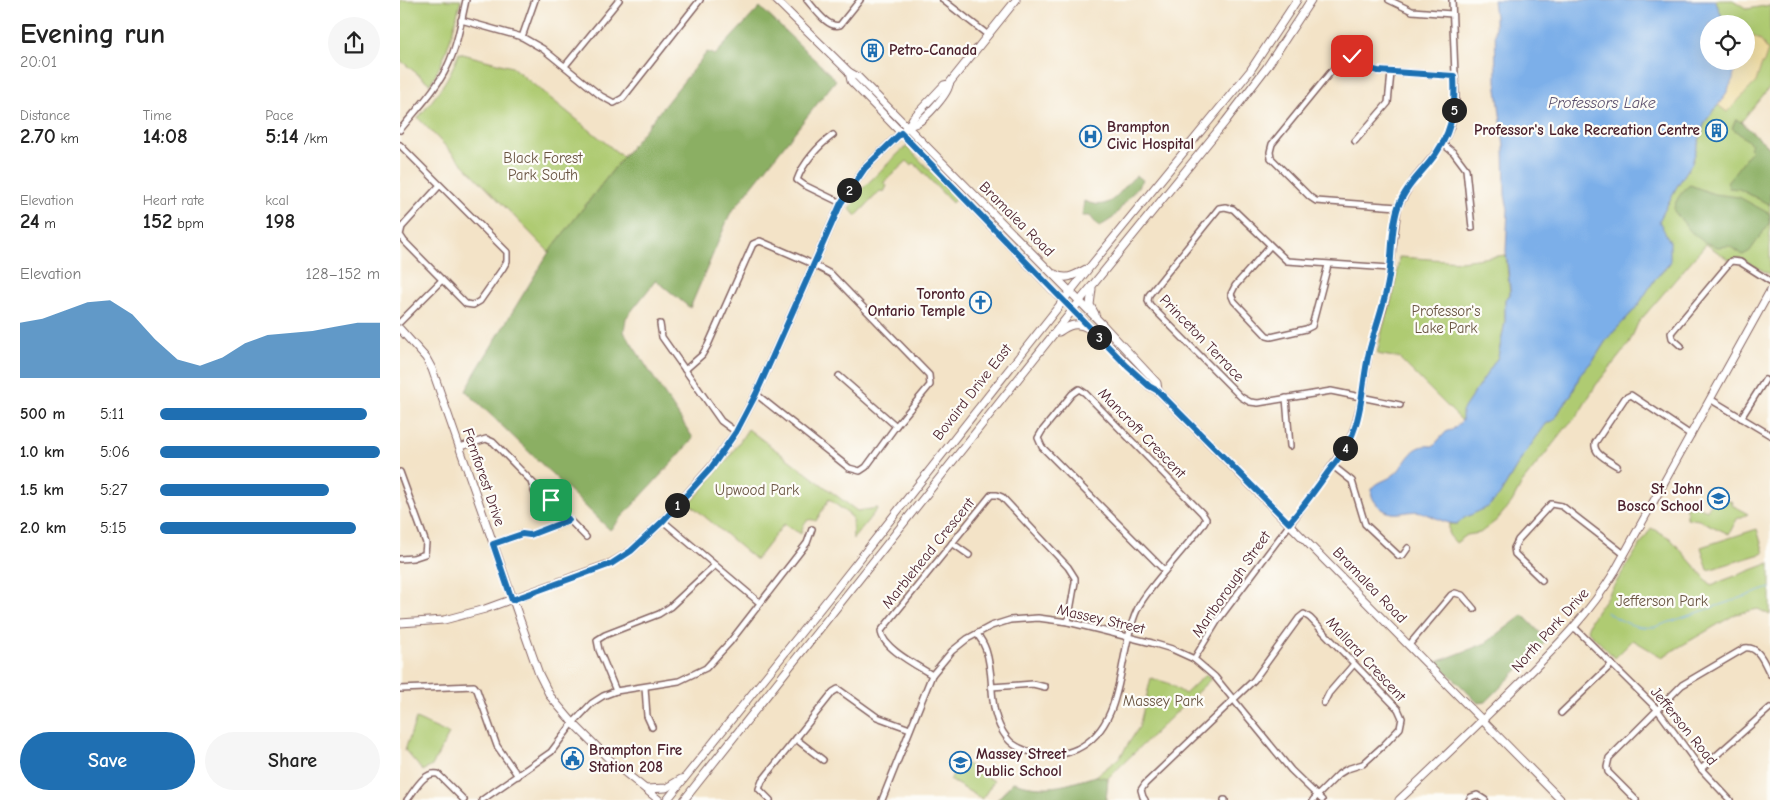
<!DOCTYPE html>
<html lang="en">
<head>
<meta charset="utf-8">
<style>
  :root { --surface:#fff; --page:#f6f6f6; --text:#222; --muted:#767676; --accent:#1f6fb2 }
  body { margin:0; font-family:"Comic Neue",sans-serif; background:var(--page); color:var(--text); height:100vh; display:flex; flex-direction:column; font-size:19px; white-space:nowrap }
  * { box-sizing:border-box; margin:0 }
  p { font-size:16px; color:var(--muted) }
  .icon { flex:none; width:28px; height:28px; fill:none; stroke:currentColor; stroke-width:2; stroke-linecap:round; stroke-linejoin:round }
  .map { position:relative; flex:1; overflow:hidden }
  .panel { display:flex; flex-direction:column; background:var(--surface); width:400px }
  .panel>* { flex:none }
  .fabs { position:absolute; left:1300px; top:15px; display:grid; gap:10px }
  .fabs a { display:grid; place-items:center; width:55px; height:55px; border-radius:50%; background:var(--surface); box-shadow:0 5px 20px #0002; font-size:25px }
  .pin { position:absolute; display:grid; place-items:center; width:42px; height:42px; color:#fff; margin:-21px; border-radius:10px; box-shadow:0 2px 8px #0006 }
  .km { position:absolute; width:25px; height:25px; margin:-12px; border-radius:50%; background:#222; color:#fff; font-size:14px; line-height:25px; text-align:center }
  .round { display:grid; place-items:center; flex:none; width:52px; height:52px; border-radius:26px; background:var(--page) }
  .overview { display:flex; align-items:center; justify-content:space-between; height:85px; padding:0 20px }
  h1 { font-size:28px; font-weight:700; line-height:38px }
  .metrics { display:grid; grid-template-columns:repeat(3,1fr); gap:8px; height:85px; padding:5px 20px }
  .metrics div { display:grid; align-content:center }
  .metrics b { font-size:21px; font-weight:700 }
  .metrics small { font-size:14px; font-weight:400 }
  .metrics p { font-size:14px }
  .chart { height:140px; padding:10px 20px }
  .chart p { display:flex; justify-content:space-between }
  .chart svg { width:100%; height:90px; margin-top:5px; fill:var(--accent); opacity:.7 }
  .button { display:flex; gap:10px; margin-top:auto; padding:10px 20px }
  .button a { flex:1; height:58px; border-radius:30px; background:var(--accent); color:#fff; font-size:20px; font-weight:700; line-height:58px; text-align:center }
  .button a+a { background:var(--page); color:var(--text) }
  ul { padding:0 20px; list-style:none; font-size:16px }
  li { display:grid; grid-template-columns:80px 60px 1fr; align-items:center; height:38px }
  li i { height:12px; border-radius:6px; background:var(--accent) }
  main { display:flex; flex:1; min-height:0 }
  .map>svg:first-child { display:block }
  .green { fill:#afcb72; stroke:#7c754e }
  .forest { fill:#8baf64; stroke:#6a6748 }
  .sand { fill:#eeda9e; stroke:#9c7c64 }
  .water { fill:#7cafe9; stroke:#63678a }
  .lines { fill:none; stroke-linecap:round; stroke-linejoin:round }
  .stream { stroke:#7cafe9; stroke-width:1 }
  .street-casing { stroke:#856462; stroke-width:8 }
  .secondary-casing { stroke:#856462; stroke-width:9 }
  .street { stroke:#fff; stroke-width:5 }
  .secondary { stroke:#fff; stroke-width:7 }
  .route-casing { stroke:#fff; stroke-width:10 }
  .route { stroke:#1f6fb2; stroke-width:6 }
  .labels { text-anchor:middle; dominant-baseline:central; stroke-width:4.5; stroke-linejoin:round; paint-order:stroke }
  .poi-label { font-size:15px; font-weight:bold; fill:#4a1f2b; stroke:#fdfcf7; text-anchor:start }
  .park-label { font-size:15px; fill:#685340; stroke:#fdfcf7 }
  .street-label { font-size:15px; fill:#4a1f2b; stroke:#fdfcf7 }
  .water-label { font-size:16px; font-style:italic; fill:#5c516e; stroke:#fdfcf7 }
</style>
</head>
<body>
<main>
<section class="panel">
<div class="overview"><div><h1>Evening run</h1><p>20:01</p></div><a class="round"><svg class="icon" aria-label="share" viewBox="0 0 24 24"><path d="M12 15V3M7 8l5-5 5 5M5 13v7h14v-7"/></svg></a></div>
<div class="metrics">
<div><p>Distance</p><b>2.70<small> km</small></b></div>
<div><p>Time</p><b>14:08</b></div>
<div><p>Pace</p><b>5:14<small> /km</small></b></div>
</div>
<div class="metrics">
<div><p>Elevation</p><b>24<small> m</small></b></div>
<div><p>Heart rate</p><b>152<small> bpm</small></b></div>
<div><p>kcal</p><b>198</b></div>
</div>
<div class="chart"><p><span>Elevation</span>128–152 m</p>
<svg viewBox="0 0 160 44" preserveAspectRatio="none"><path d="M0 44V17L10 15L20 11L30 7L40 6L50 13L60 25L70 35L80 38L90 34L100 27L110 23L120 22L130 21L140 19L150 17L160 17V44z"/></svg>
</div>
<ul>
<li><b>500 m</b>5:11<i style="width:94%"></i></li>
<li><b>1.0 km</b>5:06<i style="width:100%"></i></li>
<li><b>1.5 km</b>5:27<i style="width:77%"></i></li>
<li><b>2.0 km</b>5:15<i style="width:89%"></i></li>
</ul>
<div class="button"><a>Save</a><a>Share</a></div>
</section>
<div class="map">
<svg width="1370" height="800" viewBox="0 0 1370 800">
  <rect width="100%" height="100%" fill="#fdfcf7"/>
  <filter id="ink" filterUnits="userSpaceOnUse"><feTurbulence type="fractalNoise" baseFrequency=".02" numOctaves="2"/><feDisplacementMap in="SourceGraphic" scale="10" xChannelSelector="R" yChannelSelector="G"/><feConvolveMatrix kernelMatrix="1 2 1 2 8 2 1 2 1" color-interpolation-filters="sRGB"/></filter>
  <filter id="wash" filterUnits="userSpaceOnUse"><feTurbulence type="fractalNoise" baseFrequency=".0096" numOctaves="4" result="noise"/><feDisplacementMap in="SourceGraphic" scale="20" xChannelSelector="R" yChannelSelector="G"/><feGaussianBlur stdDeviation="1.12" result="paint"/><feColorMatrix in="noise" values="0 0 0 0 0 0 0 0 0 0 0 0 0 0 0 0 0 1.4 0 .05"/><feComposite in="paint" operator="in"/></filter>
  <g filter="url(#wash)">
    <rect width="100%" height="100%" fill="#f3e3c7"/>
    <!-- green -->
    <g class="green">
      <path d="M0,0H61C53,30 47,58 30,84L0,60Z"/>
      <path d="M1315,0H1333L1347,9L1370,5V87L1341,122L1370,148V272L1369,274L1340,258L1329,260L1306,244L1238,323L1229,344L1196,385L1178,415L1168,425L1122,483L1112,502L1097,520L1080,533L1067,535L1056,543L1049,535V524H1058L1064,518L1099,496L1123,456L1146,424L1155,419L1163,405L1171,396L1180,375L1195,358L1207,339L1237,307L1255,279L1270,263L1259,221L1276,188L1292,163L1305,122L1325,96L1336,66V61H1346V24H1325Z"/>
      <path d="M59,53L112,67L223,157L149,252L18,118C36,97 49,79 59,53Z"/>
      <path d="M505,147L508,148L557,198L552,203L514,163L511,165L507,161L484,182L487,186L484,192L480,191L456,216L450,209L461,190Z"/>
      <path d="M1106,255L1110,295L1105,299V322L1098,357L1063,410L1062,421L999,358L977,354L983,327L995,289L999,257L1061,261Z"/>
      <path d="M348,429L457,511L478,508L453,539L452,517L429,499L416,521C405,516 403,526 401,534L384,524L356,560L290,504L328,459Z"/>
      <path d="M1315,494L1333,502L1332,505L1348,514L1337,519L1329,534L1299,520L1287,518V511L1285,508L1295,505L1307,510Z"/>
      <path d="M1251,528L1270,538L1311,585L1370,563V615L1358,609L1336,614L1262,657L1233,640L1215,658L1187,630L1191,619L1206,598Z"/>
      <path d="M1357,529L1364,553L1308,570L1301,547Z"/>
      <path d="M806,674L811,679L708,778L706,800H597L613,782L628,786L656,788L696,776L720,757L739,727L751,678L768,683L785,694Z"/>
      <path d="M16,719L49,734L32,766L23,771L5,750Z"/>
      <path d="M562,761L594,781L582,799L550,780Z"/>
    </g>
    <!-- forest -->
    <g class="forest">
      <path d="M360,7L436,80L330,214L290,308L256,280L226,318L224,332L293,438L280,454L210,530L66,391L75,373L149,252L223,157L307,52L315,55Z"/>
      <path d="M1336,119L1341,122L1370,148V205L1339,189L1329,188L1327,182L1352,150L1349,148L1352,144L1332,128Z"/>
      <path d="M736,176L743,180L713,218L699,227L690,216H682L684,201C713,213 717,191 736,176Z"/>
      <path d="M1290,185L1314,194L1339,197L1370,214V222L1350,251L1343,255L1329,246L1317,247L1304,242L1292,233L1274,211C1273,203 1283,189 1290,185Z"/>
      <path d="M1123,615L1147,640L1086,702L1078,703L1037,662L1086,643Z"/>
      <path d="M696,776L708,778L706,800H597L613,782C647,792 663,786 696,776Z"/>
    </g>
    <!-- sand -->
    <path class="sand" d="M1346,32L1360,40L1368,50L1364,62L1361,66L1356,82L1327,112L1318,105L1325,96L1336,66V61H1346Z"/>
    <!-- water -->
    <path class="water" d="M1093,0H1315L1325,24H1309V61H1336L1333,79L1325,96L1305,122L1292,163L1276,188L1259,221L1270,242V263L1255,279L1237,307L1207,339L1195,358L1180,375L1171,396L1163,405L1155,419L1146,424L1123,456L1099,496L1088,507L1064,518L1058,524C1044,524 1034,516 1021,512C1007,509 994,519 981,508C977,505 973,500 972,496C968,484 986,481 992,476C1003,469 1007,454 1018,448C1023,445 1028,446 1033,446L1047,431L1052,430L1062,421V411L1098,357L1105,322V299L1110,295V289L1106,251L1108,209L1105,195L1104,147L1096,81L1095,17Z"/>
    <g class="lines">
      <!-- stream -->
      <path class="stream" d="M1206,612C1224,622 1234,629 1255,627L1370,588"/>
    </g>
  </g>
  <g filter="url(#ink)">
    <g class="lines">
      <defs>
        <g id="street">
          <path d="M407,0C415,9 428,29 440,25L460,0"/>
          <path d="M543,0L588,35"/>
          <path d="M989,0L1012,11L1052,14"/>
          <path d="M61,20L122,37L143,49L201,96L214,103L223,98L300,0"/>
          <path d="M122,37L135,0"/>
          <path d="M165,66L219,0"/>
          <path d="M0,130C16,110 36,90 47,67C57,47 61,22 66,0"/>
          <path d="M433,135C418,146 403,163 397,180L404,185L441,203"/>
          <path d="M955,141L988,103L991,73"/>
          <path d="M1043,144L1054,153L1066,169L1072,228"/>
          <path d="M0,145L107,252V261L103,268L80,301L73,305L66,304L4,241L0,235L2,227L40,185"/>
          <path d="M998,207L916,201L910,197L871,158L870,152L872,144L943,57H952L966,68L978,71L1055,76"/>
          <path d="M870,246L835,286L831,294L834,301L867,336L871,337L906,329L912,326L928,265"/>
          <path d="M990,268L887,261L833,209L825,207L819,208L749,295L748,301L750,305L841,397L850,402L858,403L931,391L1000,405"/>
          <path d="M0,322L42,280"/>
          <path d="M260,324L262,337L321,421L336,432"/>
          <path d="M1281,346L1272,338L1271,333L1331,261L1340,262L1370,281"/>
          <path d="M285,370L302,355L308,345L353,244L360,241L406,261L431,274L529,375L530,385L496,426L466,467L460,471L449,468L356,394"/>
          <path d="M439,376L496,426"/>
          <path d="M886,398L890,446"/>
          <path d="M1310,399L1370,435"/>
          <path d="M1341,418L1365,380"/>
          <path d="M60,447L86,439L93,442L186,537"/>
          <path d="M933,466L952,481L965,524L999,556L1003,555L1008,548"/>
          <path d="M1217,466C1208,460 1193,454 1195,443L1225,398L1231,395L1291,435"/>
          <path d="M0,472L26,543L25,554L13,558L0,559"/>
          <path d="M131,482L135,494L148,499"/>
          <path d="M263,521L360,603"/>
          <path d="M552,543L569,555"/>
          <path d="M93,544L122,534L130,535L169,520"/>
          <path d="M1142,580L1115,554L1114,548L1118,540L1151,504L1162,506L1224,554"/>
          <path d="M1174,627L1257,709L1301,769L1330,800"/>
          <path d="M577,634C581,639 584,644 586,650C596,680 586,711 607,738C615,749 634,754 648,755C659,756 667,753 677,749C727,725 717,653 737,610C741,600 749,591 756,582C771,563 787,545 802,526L806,519L802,513L685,393L679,389L672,394L642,431L638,438L642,447L765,571"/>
          <path d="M1009,645L1051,595L1055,593L1062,595L1074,609"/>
          <path d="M794,659L818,620L899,512L949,441L955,425L962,397L969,352L984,306L989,279L998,207L1014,179L1043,144L1051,126L1056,99L1052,0"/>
          <path d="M532,675C518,666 482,648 481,631L591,495H597L602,497L668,567L675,578V582L668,622"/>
          <path d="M245,687L247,716L252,727"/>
          <path d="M591,687L633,684L645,687"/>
          <path d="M0,689L74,686L77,690L97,746L118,776"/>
          <path d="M216,691L199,650L197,640L205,635L259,614L270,607L315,565"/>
          <path d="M924,703L929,693L954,664"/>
          <path d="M1161,713L1212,664"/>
          <path d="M396,739L423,760"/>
          <path d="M1301,769L1370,708"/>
          <path d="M7,800C15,790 24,771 38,774L64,800"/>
          <path d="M82,800L151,752L173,723L192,703L203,696L216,691L279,681L306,668L330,642L407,543L412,529"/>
          <path d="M370,800L359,789L362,781L433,692L438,689L477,717L510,729"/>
          <path d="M482,800L532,675L552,651L567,639L591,626L610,620L638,618L668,622L752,643L772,649L794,659L815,677L891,770L922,800"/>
          <path d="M745,800L743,797L741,790L745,784L854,680L899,618L904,614L910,618L998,709L1002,718L1000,728L984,745L963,764L947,769L939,774L913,800"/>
          <path d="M824,800H825"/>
          <path d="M1069,800L1071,797L1077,795L1085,800"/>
          <path d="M1236,800L1208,772L1207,767L1209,758L1282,685L1345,648C1359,646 1364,663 1370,674"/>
        </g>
        <g id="secondary">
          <path d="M376,0L449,72L458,77L703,325L757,383L758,391"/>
          <path d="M449,72L451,81L655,292L749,386L758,391L1161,800"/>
          <path d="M509,125C512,125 515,124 517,123C526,118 549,93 549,84"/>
          <path d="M655,274C666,281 675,275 686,269"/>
          <path d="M692,289L690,305L695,314"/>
          <path d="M0,329L26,358L32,369L139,674L150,696L173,723L212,762L259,800"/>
          <path d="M659,332C669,325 676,322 688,328"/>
          <path d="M0,623L44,620L85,609L211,563L231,551L263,521L311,467L336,432L356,394L441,203L465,168L509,125L513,118L544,85L549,84L551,81L616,0"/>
          <path d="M246,789L266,788L281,779"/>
          <path d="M267,800L436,589L689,268L850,71L897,0"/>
          <path d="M284,800L683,297L825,122L867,67L911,0"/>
          <path d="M999,800C1040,761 1082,721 1122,681C1156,647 1190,613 1215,571L1370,291"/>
        </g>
      </defs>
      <!-- street casing -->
      <use href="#street" class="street-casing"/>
      <!-- secondary casing -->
      <use href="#secondary" class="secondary-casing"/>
      <!-- street -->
      <use href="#street" class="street"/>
      <!-- secondary -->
      <use href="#secondary" class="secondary"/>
    </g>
  </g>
  <g class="lines" filter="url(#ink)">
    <defs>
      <path id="route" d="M151,500L169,520L130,535L122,534L93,544L112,600L211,564L231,551L263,521L311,468L336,432L356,394L441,203L465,168L501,133L727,366L749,386L758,391L889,523C903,507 916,489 928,472C936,462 944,452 950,440C963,413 962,381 969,352C975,328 984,306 988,282C993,258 990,231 998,207C1004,190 1017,177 1028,164C1052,136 1056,110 1054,76L978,71L966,68L952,56"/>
    </defs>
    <!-- route casing -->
    <use href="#route" class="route-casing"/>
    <!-- route -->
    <use href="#route" class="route"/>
  </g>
  <!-- icons -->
  <defs>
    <symbol id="building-ring" viewBox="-11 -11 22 22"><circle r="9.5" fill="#fdfcf7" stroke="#1f6fb2" stroke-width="1.5"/><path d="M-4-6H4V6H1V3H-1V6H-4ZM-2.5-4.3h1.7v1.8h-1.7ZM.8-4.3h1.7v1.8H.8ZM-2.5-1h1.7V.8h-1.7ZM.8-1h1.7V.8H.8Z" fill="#1f6fb2"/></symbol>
    <symbol id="hospital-ring" viewBox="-11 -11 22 22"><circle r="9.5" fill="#fdfcf7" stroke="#1f6fb2" stroke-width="1.5"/><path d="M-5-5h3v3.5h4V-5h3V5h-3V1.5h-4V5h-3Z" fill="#1f6fb2"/></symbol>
    <symbol id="church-ring" viewBox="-11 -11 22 22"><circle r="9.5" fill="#fdfcf7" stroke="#1f6fb2" stroke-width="1.5"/><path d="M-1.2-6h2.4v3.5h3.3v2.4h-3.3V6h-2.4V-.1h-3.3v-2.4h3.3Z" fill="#1f6fb2"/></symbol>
    <symbol id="school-ring" viewBox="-11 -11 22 22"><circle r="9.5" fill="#fdfcf7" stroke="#1f6fb2" stroke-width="1.5"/><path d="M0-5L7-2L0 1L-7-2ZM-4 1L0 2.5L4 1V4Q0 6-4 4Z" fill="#1f6fb2"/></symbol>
    <symbol id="civic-ring" viewBox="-11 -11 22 22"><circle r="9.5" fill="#fdfcf7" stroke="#1f6fb2" stroke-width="1.5"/><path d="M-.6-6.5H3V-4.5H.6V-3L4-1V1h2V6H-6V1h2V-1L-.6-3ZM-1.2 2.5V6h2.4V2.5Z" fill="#1f6fb2"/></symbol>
  </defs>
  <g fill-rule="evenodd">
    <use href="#building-ring" x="460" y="38" width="25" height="25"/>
    <use href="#building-ring" x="1304" y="118" width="25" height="25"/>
    <use href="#hospital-ring" x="678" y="124" width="25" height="25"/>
    <use href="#church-ring" x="568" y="290" width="25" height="25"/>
    <use href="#school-ring" x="1306" y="486" width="25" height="25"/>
    <use href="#civic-ring" x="160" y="746" width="25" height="25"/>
    <use href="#school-ring" x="548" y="750" width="25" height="25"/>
  </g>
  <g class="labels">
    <!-- poi labels -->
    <g class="poi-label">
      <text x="489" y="50">Petro-Canada</text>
      <text x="707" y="127">Brampton<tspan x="707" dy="17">Civic Hospital</tspan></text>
      <text x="1300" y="130" text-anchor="end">Professor's Lake Recreation Centre</text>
      <text x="565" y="294" text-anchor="end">Toronto<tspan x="565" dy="17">Ontario Temple</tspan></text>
      <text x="1303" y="489" text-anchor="end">St. John<tspan x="1303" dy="17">Bosco School</tspan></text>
      <text x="189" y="750">Brampton Fire<tspan x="189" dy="17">Station 208</tspan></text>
      <text x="576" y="754">Massey Street<tspan x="576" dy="17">Public School</tspan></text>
    </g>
    <!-- park labels -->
    <g class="park-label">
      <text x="143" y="158">Black Forest<tspan x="143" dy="17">Park South</tspan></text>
      <text x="1046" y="311">Professor's<tspan x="1046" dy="17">Lake Park</tspan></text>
      <text x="357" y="490">Upwood Park</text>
      <text x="1262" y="601">Jefferson Park</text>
      <text x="763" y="701">Massey Park</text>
    </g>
    <!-- street labels -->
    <g class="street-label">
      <text transform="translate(617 219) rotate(45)">Bramalea Road</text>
      <text transform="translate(802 338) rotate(46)">Princeton Terrace</text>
      <text transform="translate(572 392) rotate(-52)">Bovaird Drive East</text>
      <text transform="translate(742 433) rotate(46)">Mancroft Crescent</text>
      <text transform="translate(84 477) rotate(71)">Fernforest Drive</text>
      <text transform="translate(528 553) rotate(-51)">Marblehead Crescent</text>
      <text transform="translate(831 584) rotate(-55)">Marlborough Street</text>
      <text transform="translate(970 585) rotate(46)">Bramalea Road</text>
      <text transform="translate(701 619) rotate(13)">Massey Street</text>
      <text transform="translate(1150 630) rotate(-48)">North Park Drive</text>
      <text transform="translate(966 659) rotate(47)">Mallard Crescent</text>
      <text transform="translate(1284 726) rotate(51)">Jefferson Road</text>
    </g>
    <!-- water labels -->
    <g class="water-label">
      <text x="1202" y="103">Professors Lake</text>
    </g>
  </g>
</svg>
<div class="fabs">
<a><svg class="icon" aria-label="locate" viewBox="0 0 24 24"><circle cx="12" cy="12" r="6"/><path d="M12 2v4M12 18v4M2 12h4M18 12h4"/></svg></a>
</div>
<div class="pin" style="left:151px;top:500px;background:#1e9e55"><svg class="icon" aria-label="arrive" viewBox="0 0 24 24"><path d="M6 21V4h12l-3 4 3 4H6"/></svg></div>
<div class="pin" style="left:952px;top:56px;background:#d93025"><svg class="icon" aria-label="check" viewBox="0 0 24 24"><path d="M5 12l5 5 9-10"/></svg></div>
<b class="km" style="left:277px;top:505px">1</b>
<b class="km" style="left:449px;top:190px">2</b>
<b class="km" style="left:699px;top:337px">3</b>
<b class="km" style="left:945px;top:448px">4</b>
<b class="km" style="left:1054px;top:110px">5</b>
</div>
</main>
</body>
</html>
